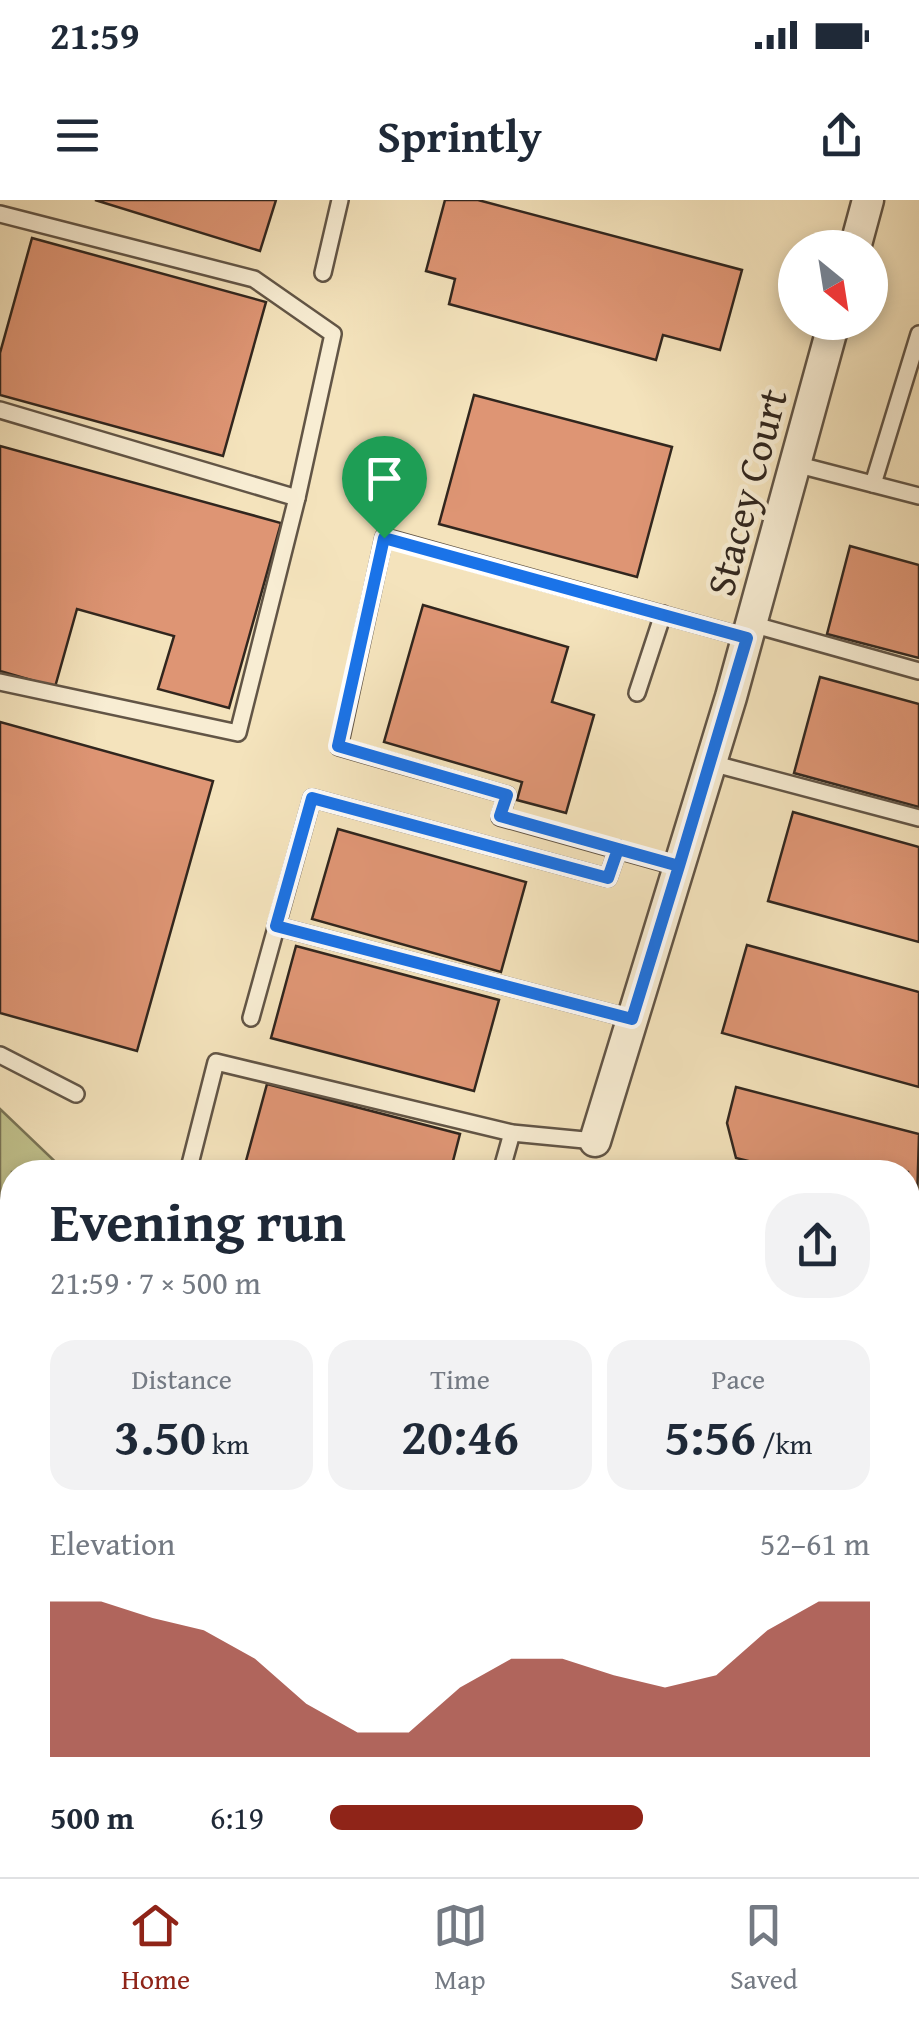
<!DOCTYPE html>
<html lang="en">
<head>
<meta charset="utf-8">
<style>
  :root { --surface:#fff; --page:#f2f2f3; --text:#1f2937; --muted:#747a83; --line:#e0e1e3; --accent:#8f2418 }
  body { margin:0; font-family:"Gentium Book Plus",serif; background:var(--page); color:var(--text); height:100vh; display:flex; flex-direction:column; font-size:38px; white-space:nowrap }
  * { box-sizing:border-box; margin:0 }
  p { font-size:32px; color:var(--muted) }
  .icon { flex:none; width:55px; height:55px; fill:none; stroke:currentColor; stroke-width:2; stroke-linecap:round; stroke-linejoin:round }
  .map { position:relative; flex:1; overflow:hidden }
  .panel { position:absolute; left:0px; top:960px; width:920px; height:718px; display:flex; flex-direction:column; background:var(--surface); border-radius:40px 40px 0 0; box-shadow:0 5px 15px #0003 }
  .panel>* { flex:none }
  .needle { width:65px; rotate:150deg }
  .fabs { position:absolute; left:778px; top:30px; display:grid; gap:20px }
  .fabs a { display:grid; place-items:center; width:110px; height:110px; border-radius:50%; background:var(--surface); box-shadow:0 5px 15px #0003; font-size:50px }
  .pin { position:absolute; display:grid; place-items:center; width:85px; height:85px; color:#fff; margin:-102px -42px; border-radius:50% 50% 50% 0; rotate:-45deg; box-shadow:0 0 10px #0007 }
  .pin .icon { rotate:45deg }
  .round { display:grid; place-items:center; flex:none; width:105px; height:105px; border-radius:40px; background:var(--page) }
  .summary { display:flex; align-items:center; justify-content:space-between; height:170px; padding:0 50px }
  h1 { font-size:55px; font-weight:800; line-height:75px }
  .metrics { display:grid; grid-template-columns:repeat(3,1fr); gap:15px; height:170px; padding:10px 50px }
  .metrics div { display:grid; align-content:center; border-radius:25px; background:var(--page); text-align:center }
  .metrics b { font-size:50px; font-weight:800 }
  .metrics small { font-size:28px; font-weight:400 }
  .metrics p { font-size:28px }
  .chart { height:280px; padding:20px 50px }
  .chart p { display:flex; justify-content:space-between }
  .chart svg { width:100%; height:180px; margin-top:10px; fill:var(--accent); opacity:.7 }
  ul { padding:0 50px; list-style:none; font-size:32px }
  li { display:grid; grid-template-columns:160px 120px 1fr; align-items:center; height:75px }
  li i { height:25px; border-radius:12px; background:var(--accent) }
  .status { display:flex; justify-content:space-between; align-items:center; height:70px; padding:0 50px; background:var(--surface); direction:ltr }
  .status svg { height:28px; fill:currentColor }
  header { display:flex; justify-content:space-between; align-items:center; height:130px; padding:0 50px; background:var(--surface); font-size:45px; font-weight:800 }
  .menu { display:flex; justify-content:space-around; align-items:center; height:140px; border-top:2px solid var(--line); background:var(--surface); font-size:28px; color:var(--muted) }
  .menu a { display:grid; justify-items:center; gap:5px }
  .menu .on { color:var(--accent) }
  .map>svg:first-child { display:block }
  .green { fill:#c1c28d; stroke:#797456; stroke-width:2.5 }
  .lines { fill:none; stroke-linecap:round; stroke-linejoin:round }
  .stream { stroke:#72817a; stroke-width:9 }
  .building { fill:#de9574; stroke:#31261e; stroke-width:2.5 }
  .service-casing { stroke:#625546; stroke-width:20 }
  .minor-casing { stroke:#625546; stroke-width:35 }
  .service { stroke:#f8edd3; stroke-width:15 }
  .minor { stroke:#f8edd3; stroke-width:30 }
  .route-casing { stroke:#fff; stroke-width:20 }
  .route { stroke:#1a73e8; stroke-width:12 }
  .labels { text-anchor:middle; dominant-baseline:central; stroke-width:9; stroke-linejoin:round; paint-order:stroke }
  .street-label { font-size:40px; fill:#31261e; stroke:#f8edd3 }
</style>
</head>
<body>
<div class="status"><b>21:59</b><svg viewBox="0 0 49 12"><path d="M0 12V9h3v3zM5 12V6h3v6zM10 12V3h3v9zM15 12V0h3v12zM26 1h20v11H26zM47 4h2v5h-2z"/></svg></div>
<header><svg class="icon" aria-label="menu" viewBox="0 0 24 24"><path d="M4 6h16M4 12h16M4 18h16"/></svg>Sprintly<svg class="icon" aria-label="share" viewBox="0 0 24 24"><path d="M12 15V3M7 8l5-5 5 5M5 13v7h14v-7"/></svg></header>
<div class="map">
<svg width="919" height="1677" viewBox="0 0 919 1677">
  <rect width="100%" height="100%" fill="#f4e3bc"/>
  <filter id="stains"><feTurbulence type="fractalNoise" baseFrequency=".002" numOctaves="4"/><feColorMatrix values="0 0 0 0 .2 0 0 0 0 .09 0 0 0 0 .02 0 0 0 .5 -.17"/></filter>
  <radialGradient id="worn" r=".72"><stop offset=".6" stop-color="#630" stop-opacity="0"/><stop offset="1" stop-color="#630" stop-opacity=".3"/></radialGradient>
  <!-- green -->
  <g class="green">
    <path d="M0,909L66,972H12V1223L0,1213Z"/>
    <path d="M908,1222L919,1226V1524L908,1521Z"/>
  </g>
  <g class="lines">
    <!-- stream -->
    <g class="stream">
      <path d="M0,1074L12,1088"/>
      <path d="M908,1450L919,1455"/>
    </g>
  </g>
  <!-- building -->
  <g class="building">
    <path d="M95,0H276L260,51Z"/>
    <path d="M445,0H478L742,70L720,150L663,135L656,160L449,104L455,79L426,71Z"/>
    <path d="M32,38L266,102L223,256L0,195V153Z"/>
    <path d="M474,195L672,247L637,377L439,324Z"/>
    <path d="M0,246L281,323L229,508L158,489L174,436L77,409L55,487L0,471Z"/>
    <path d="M850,346L919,365V458L827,434Z"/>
    <path d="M423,405L568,447L552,502L594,515L566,613L517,600L522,582L384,542Z"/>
    <path d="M820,477L919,504V607L794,573Z"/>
    <path d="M0,522L213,581L137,851L0,813Z"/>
    <path d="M793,612L919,647V742L768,701Z"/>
    <path d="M338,629L526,682L501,772L312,719Z"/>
    <path d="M747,745L919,792V887L722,833Z"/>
    <path d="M296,746L499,800L474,891L271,838Z"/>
    <path d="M267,884L460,934L452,965L474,972H243Z"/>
    <path d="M736,887L919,934L916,1037L908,1035V972H753L756,963L736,958L727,923Z"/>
    <path d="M0,1391L12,1393V1665H187L185,1677H0Z"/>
    <path d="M919,1630V1677H906Z"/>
    <path d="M408,1665H618L616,1677H407Z"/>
  </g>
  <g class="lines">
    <defs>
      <g id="service">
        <path d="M0,14L254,79L333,134L297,298"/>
        <path d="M323,73L340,0"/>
        <path d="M0,210L297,298L238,533L0,482"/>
        <path d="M795,264L919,296"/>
        <path d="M873,284L919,134"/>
        <path d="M751,424L919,471"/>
        <path d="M637,493L663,414"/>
        <path d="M711,563L919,618"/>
        <path d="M679,667L500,617L507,595L339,547L384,337L747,438"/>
        <path d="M276,726L632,819"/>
        <path d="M251,818L312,598L608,678L618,649"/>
        <path d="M0,855L76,894"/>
        <path d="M188,972L216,862L512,933L595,941"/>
        <path d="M501,972L512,933"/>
        <path d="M0,1336L12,1334"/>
        <path d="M266,1677L268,1665"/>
        <path d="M332,1677L333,1665"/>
      </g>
      <g id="minor">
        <path d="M855,48L868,0"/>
        <path d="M595,941L731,497L834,122"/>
      </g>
    </defs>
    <!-- service casing -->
    <use href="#service" class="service-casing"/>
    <!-- minor casing -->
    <use href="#minor" class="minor-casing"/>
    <!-- service -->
    <use href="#service" class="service"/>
    <!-- minor -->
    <use href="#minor" class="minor"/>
  </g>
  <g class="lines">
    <defs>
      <path id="route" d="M384,338L338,546L507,595L500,616L679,666L632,819L276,726L312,598L608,678L618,649L679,666L747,438L384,338"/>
    </defs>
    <!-- route casing -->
    <use href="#route" class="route-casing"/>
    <!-- route -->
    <use href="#route" class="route"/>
  </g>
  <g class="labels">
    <!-- street labels -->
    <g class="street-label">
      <text transform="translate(746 292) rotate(-75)">Stacey Court</text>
    </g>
  </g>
  <rect width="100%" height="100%" filter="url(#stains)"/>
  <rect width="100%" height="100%" fill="url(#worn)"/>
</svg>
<div class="fabs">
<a><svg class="needle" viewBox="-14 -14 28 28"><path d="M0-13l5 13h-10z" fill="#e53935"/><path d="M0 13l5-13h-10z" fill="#747a83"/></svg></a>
</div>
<div class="pin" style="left:384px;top:338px;background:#1e9e55"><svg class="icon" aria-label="arrive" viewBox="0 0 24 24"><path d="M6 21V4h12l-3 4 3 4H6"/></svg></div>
<section class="panel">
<div class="summary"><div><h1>Evening run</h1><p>21:59 · 7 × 500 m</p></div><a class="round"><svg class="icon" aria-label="share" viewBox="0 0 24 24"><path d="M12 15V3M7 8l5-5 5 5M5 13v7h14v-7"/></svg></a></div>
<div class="metrics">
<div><p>Distance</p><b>3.50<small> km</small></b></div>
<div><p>Time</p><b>20:46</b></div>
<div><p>Pace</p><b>5:56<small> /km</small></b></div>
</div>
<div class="chart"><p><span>Elevation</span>52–61 m</p>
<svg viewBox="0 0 160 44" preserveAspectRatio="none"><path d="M0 44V6L10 6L20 10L30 13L40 20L50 31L60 38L70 38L80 27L90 20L100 20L110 24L120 27L130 24L140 13L150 6L160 6V44z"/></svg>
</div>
<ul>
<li><b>500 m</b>6:19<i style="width:58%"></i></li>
</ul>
</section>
</div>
<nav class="menu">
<a class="on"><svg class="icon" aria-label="home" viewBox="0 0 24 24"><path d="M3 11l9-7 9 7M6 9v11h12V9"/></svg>Home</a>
<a><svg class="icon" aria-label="map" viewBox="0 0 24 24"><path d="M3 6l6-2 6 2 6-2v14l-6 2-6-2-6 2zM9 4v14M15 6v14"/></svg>Map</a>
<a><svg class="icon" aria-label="saved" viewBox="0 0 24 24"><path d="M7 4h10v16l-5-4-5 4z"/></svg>Saved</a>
</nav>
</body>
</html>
